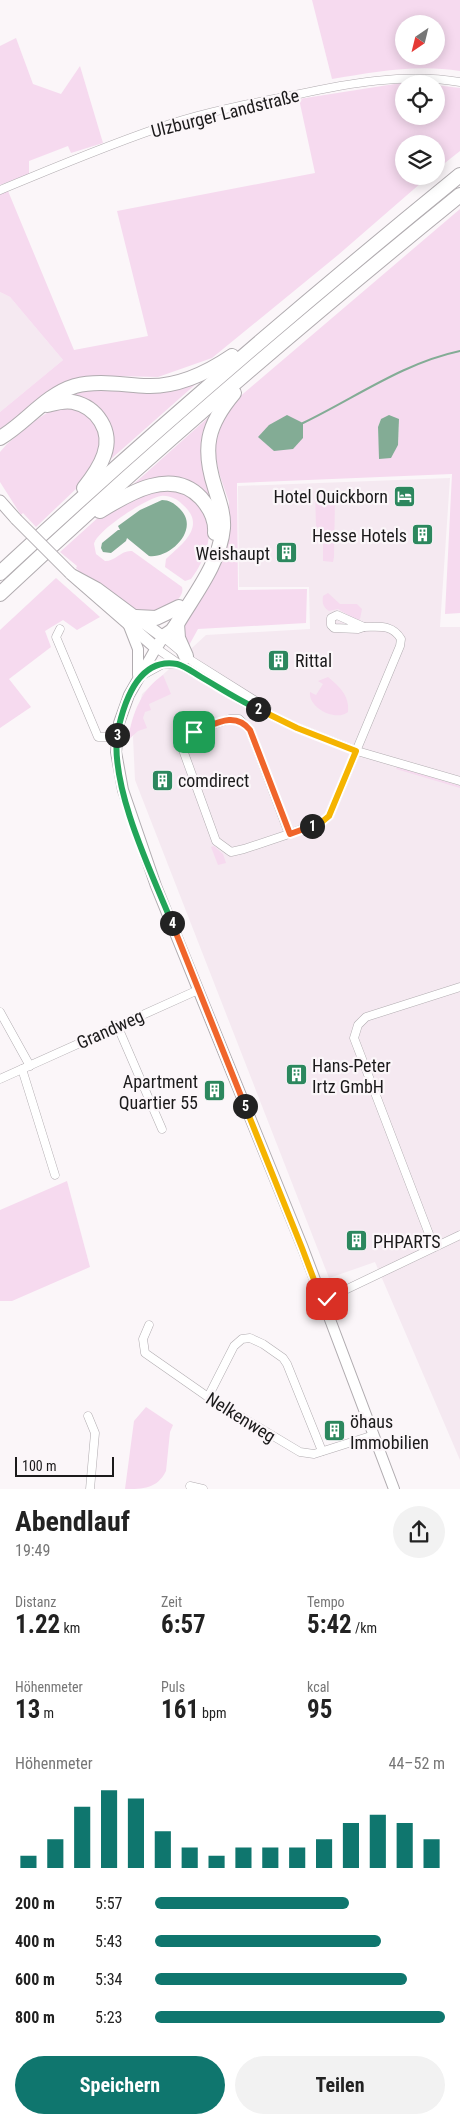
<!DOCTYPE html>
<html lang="de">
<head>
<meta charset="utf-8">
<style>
  :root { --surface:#fff; --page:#f2f2f2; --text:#222; --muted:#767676; --accent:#0f766e }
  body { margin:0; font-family:"Roboto Condensed",sans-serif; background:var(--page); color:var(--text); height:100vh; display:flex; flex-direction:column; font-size:19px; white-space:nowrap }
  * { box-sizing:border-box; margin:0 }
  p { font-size:16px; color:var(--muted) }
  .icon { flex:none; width:28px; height:28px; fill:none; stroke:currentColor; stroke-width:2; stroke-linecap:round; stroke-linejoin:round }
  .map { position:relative; height:1489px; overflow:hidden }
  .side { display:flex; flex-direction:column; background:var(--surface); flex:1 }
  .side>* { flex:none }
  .needle { width:32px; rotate:215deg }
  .fabs { position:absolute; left:395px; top:15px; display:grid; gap:10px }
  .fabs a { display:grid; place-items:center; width:50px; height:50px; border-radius:50%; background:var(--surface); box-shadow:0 2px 12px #0003; font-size:25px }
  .scale { position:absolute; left:15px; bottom:12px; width:99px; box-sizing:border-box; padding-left:5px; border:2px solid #1b1a1b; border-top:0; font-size:14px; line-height:18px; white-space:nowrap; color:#1b1a1b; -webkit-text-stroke:4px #fbf6f9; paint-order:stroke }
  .pin { position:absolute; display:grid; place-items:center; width:42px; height:42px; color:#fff; margin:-21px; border-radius:10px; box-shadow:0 2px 8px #0006 }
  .km { position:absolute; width:25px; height:25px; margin:-12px; border-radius:50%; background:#222; color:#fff; font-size:14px; line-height:25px; text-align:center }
  .round { display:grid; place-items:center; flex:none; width:52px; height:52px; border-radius:26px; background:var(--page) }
  .summary { display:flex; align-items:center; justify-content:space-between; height:85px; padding:0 15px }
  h1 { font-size:28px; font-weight:700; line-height:38px }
  .stats { display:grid; grid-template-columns:repeat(3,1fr); gap:8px; height:85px; padding:5px 15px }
  .stats div { display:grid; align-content:center }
  .stats b { font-size:25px; font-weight:700 }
  .stats small { font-size:14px; font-weight:400 }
  .stats p { font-size:14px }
  .chart { height:140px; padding:10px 15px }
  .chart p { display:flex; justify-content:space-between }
  .chart svg { width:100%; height:90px; margin-top:5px; stroke:var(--accent); stroke-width:6 }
  .cta { display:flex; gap:10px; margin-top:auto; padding:10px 15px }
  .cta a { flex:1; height:58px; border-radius:30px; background:var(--accent); color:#fff; font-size:20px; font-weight:700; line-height:58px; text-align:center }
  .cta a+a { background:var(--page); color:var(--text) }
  ul { padding:0 15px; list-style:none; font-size:16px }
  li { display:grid; grid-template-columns:80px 60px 1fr; align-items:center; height:38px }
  li i { height:12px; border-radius:6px; background:var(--accent) }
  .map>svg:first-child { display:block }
  .built { fill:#f5e9f1 }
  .green { fill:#f6daef; fill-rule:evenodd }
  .water { fill:#83ac95 }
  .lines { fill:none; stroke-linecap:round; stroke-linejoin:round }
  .stream { stroke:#83ac95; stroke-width:2 }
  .minor-casing { stroke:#b1acb0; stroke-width:9 }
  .secondary-casing { stroke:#b1acb0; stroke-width:12 }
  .primary-casing { stroke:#b1acb0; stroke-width:13 }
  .motorway-casing { stroke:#b1acb0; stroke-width:16 }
  .minor { stroke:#fff; stroke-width:8 }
  .secondary { stroke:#fff; stroke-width:10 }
  .primary { stroke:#fff; stroke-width:11 }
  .motorway { stroke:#fff; stroke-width:14 }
  .primary-bridge-casing { stroke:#b1acb0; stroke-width:13; stroke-linecap:butt }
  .primary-bridge { stroke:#fff; stroke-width:11 }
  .split-1-casing { stroke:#fff; stroke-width:10 }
  .split-2-casing { stroke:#fff; stroke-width:10 }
  .split-3-casing { stroke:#fff; stroke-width:10 }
  .split-4-casing { stroke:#fff; stroke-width:10 }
  .split-5-casing { stroke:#fff; stroke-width:10 }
  .split-6-casing { stroke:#fff; stroke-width:10 }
  .split-1 { stroke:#f0652b; stroke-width:6 }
  .split-2 { stroke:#f5b400; stroke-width:6 }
  .split-3 { stroke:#22a559; stroke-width:6 }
  .split-4 { stroke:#22a559; stroke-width:6 }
  .split-5 { stroke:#f0652b; stroke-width:6 }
  .split-6 { stroke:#f5b400; stroke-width:6 }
  .labels { text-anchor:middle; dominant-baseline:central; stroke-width:4.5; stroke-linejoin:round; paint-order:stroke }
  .street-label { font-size:18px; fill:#1b1a1b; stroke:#fbf6f9 }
  .poi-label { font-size:18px; fill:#1b1a1b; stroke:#fbf6f9; text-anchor:start }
</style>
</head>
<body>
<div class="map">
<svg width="460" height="1489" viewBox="0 0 460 1489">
  <rect width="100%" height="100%" fill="#fbf6f9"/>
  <!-- built -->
  <g class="built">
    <path d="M0,292L10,297L63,360L0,412Z"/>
    <path d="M450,478L440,627H460V1460L375,1262L329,1278L135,780L133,737L142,694L206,635L310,629L309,587H239L238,486Z"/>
  </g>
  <!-- green -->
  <g class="green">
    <path d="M312,0H460V71C416,64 375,72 332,79ZM404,24H436V56H404Z"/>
    <path d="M16,38L33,84L61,94L80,66L103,143L71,153L68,146L29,161V174L0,185V46Z"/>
    <path d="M401,83L427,84H404V116H436V85L460,88V151L436,170V144H404V176H429L338,255L212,358L158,377L116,376L73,381L46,395L0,429V412L63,360L10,297L0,292V194L8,191L74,350L148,336L117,211L315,173L299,99Z"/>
    <path d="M460,209V613L445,614L452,474L237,483L238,590L307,589L306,623L198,629L187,649L182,636L187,620L227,543L229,502L219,473L214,448L223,420L237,399ZM381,419H399L398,445L380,458L378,427Z"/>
    <path d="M197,383L103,466L110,430L68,398L71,392Z"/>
    <path d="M71,407L90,415L100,433V453L79,486L36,527L23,513L21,515L0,482V452L7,444L36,420L53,409Z"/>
    <path d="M211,415L219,516L194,486L127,490Z"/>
    <path d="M164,489C170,490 178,490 183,493C222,509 211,553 191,579L185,581L165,567L166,559C182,544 208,526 182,504C177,499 169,495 161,496C147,498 97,530 94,544L96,554L105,561C116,561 121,550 132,551L182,587C184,593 179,599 174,603C144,632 103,591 79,571L76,568L77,566L60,552L101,515L118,503Z"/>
    <path d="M315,491L338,493L335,498L334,557L333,562L323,561V532L316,526Z"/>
    <path d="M56,578L100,617L77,630L63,620L45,631L51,647L9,679L31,707L0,728V630Z"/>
    <path d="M328,593L340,604H357L362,609L360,619L358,621L338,609L329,611C323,607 322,603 323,596Z"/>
    <path d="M163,675L171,694L149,704L151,710L145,712L143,718L147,728L138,731L128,740C132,714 141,690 163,675Z"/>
    <path d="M328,677C339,686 350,696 348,712C336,722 308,708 310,692L316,695L323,684L318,681Z"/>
    <path d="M397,767L460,786V788L396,769Z"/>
    <path d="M214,846L223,854L226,863L218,865L211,847Z"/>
    <path d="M67,1181L90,1267L12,1301H0V1210Z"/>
    <path d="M146,1407L173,1425L170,1432L166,1471C157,1489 143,1489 125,1489L134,1421Z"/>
  </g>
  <!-- water -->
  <g class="water">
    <path d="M287,415L303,423V438L293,449L274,451L258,437L269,425Z"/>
    <path d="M389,415L399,419L398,445L391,458L379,459L378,427L381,419Z"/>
    <path d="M162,500C169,500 174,503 179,508C202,529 169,559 149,556L127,538L126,541L111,553L103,552L101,548L102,543L118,530H120L118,526L140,510Z"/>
  </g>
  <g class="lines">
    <!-- stream -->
    <path class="stream" d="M303,423C355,398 403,363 460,351"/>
    <defs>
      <g id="minor">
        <path d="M0,190C56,167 112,143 170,124C210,111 253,103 295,95C349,83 405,73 460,82"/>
        <path d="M337,615L364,627L358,629L334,628L331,625V618Z"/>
        <path d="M60,629L56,637L98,737H117"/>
        <path d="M163,637L192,661L267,708"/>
        <path d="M156,648L179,664L243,702L297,728L357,751L460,781"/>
        <path d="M141,676L163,664H179"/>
        <path d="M230,719H239L250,730L289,834L244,849L231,852L216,841L183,750C189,729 211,726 230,719Z"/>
        <path d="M289,834L323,821L329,816L400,646L401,639C392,624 379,627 364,627"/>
        <path d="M0,1012L30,1066"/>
        <path d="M117,1025L162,1129"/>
        <path d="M22,1069L55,1175"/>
        <path d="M0,1079L198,990"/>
        <path d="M434,1247L354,1038L358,1025L366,1017L460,987"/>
        <path d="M322,1301L460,1235"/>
        <path d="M149,1325L143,1339L145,1353L208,1397L300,1452L314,1454L374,1435"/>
        <path d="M208,1397L234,1346L242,1339L250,1338L263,1344L283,1358L287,1364L322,1451"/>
        <path d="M88,1416L95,1433L90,1489"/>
        <path d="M190,1486L203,1489"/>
      </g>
      <g id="secondary">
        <path d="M129,626L138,649V675"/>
        <path d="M156,648L129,695L119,723L116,752L123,790L156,886L303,1248L394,1489"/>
      </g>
      <g id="primary">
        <path d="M0,501L16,519"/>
        <path d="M70,573L71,574L156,648L163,637L97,588L71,574"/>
      </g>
      <g id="motorway">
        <path d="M47,405C55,403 64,400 73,402C97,407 113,431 104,455C100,467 92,478 84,488"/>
        <path d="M0,438C26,423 45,395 75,386C98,380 123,385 147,386C177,387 207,373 232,356"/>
        <path d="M100,511C129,493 172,467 201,498C210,508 216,520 215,533"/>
        <path d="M0,573C149,435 303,303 460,175"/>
        <path d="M0,594C148,455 302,323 460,195"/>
        <path d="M136,617L156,618L179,607"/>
        <path d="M177,624L178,638L186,656"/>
        <path d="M163,637L172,631L177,624C194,595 220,563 223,528C224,514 219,501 215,488C202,448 207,425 234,393"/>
      </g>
    </defs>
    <!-- minor casing -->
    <use href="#minor" class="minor-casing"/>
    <!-- secondary casing -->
    <use href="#secondary" class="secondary-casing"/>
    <!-- primary casing -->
    <use href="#primary" class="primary-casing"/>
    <!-- motorway casing -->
    <use href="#motorway" class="motorway-casing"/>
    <!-- minor -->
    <use href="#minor" class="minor"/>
    <!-- secondary -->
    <use href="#secondary" class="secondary"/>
    <!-- primary -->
    <use href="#primary" class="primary"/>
    <!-- motorway -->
    <use href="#motorway" class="motorway"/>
    <defs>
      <path id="primary-bridge" d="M16,519L70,573"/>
    </defs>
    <!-- primary-bridge casing -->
    <use href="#primary-bridge" class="primary-bridge-casing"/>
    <!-- primary-bridge -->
    <use href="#primary-bridge" class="primary-bridge"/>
  </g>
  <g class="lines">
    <defs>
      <path id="split-1" d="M194,732C214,725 234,710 250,730L290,834L312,826"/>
      <path id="split-2" d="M258,709L297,728L356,751L329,816L323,821L312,826"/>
      <path id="split-3" d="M117,735C123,705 137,657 177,664C185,666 194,673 201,677C220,688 238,700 258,709"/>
      <path id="split-4" d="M117,735C111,789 151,872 172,923"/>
      <path id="split-5" d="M172,923L245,1106"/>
      <path id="split-6" d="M245,1106L302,1248L322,1301L327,1299"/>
    </defs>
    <!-- split-1 casing -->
    <use href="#split-1" class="split-1-casing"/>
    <!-- split-2 casing -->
    <use href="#split-2" class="split-2-casing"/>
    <!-- split-3 casing -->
    <use href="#split-3" class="split-3-casing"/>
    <!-- split-4 casing -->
    <use href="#split-4" class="split-4-casing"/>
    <!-- split-5 casing -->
    <use href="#split-5" class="split-5-casing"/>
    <!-- split-6 casing -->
    <use href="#split-6" class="split-6-casing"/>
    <!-- split-1 -->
    <use href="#split-1" class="split-1"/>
    <!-- split-2 -->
    <use href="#split-2" class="split-2"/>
    <!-- split-3 -->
    <use href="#split-3" class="split-3"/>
    <!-- split-4 -->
    <use href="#split-4" class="split-4"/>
    <!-- split-5 -->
    <use href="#split-5" class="split-5"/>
    <!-- split-6 -->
    <use href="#split-6" class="split-6"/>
  </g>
  <!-- icons -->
  <defs>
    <symbol id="hotel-square" viewBox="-11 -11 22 22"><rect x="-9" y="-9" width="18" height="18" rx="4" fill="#2c875e" stroke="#fbf6f9"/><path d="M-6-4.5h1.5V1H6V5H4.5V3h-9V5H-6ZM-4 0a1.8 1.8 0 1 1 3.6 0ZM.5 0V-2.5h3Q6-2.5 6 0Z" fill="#fff"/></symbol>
    <symbol id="building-square" viewBox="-11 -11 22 22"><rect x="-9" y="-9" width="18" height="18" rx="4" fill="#2c875e" stroke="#fbf6f9"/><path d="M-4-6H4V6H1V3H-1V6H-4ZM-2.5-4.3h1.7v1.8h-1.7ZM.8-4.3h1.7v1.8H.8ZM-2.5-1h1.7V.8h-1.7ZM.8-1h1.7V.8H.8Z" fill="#fff"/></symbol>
  </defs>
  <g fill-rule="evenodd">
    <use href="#hotel-square" x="392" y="484" width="25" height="25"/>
    <use href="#building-square" x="410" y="522" width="25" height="25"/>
    <use href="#building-square" x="274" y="540" width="25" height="25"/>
    <use href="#building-square" x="266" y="648" width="25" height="25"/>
    <use href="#building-square" x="150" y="768" width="25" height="25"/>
    <use href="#building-square" x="284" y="1062" width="25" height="25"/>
    <use href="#building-square" x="202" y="1078" width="25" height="25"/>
    <use href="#building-square" x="344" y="1228" width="25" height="25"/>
    <use href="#building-square" x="322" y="1418" width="25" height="25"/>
  </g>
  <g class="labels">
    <!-- street labels -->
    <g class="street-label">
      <text transform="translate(225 113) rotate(-14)">Ulzburger Landstraße</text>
      <text transform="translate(110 1029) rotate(-24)">Grandweg</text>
      <text transform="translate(241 1417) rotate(32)">Nelkenweg</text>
    </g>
    <!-- poi labels -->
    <g class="poi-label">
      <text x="388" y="496" text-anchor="end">Hotel Quickborn</text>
      <text x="407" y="535" text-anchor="end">Hesse Hotels</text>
      <text x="270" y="553" text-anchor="end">Weishaupt</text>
      <text x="295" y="660">Rittal</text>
      <text x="178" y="780">comdirect</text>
      <text x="312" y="1065">Hans-Peter<tspan x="312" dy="21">Irtz GmbH</tspan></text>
      <text x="198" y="1081" text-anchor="end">Apartment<tspan x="198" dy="21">Quartier 55</tspan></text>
      <text x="373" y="1241">PHPARTS</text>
      <text x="350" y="1421">öhaus<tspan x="350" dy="21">Immobilien</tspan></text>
    </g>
  </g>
</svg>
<div class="fabs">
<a><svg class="needle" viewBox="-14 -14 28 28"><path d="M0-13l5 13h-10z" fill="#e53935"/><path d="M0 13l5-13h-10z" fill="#767676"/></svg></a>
<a><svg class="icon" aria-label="locate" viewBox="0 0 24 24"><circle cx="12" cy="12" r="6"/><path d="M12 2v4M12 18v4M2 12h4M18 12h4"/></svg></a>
<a><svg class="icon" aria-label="layers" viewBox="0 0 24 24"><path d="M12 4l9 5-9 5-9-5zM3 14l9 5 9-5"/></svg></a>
</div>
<div class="scale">100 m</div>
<div class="pin" style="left:194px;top:732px;background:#1e9e55"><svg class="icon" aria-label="arrive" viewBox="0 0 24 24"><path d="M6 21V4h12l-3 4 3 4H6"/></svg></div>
<div class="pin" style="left:327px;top:1299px;background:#d93025"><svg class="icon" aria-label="check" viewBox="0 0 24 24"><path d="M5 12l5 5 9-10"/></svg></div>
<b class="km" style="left:312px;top:826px">1</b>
<b class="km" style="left:258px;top:709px">2</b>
<b class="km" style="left:117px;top:735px">3</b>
<b class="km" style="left:172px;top:923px">4</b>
<b class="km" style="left:245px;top:1106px">5</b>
</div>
<section class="side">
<div class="summary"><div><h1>Abendlauf</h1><p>19:49</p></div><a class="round"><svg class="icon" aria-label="share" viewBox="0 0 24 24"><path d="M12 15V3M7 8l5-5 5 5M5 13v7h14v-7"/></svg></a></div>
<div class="stats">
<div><p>Distanz</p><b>1.22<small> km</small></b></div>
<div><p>Zeit</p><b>6:57</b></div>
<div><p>Tempo</p><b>5:42<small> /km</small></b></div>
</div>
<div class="stats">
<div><p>Höhenmeter</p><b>13<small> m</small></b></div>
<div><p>Puls</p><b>161<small> bpm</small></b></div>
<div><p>kcal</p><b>95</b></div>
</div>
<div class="chart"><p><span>Höhenmeter</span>44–52 m</p>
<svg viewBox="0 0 160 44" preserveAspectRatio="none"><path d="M5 44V38M15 44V30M25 44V14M35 44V6M45 44V10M55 44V26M65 44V34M75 44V38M85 44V34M95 44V34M105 44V34M115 44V30M125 44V22M135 44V18M145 44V22M155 44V30"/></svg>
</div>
<ul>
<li><b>200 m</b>5:57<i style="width:67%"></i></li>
<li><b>400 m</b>5:43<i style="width:78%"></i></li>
<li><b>600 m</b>5:34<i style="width:87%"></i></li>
<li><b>800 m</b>5:23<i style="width:100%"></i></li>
</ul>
<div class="cta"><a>Speichern</a><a>Teilen</a></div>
</section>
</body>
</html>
